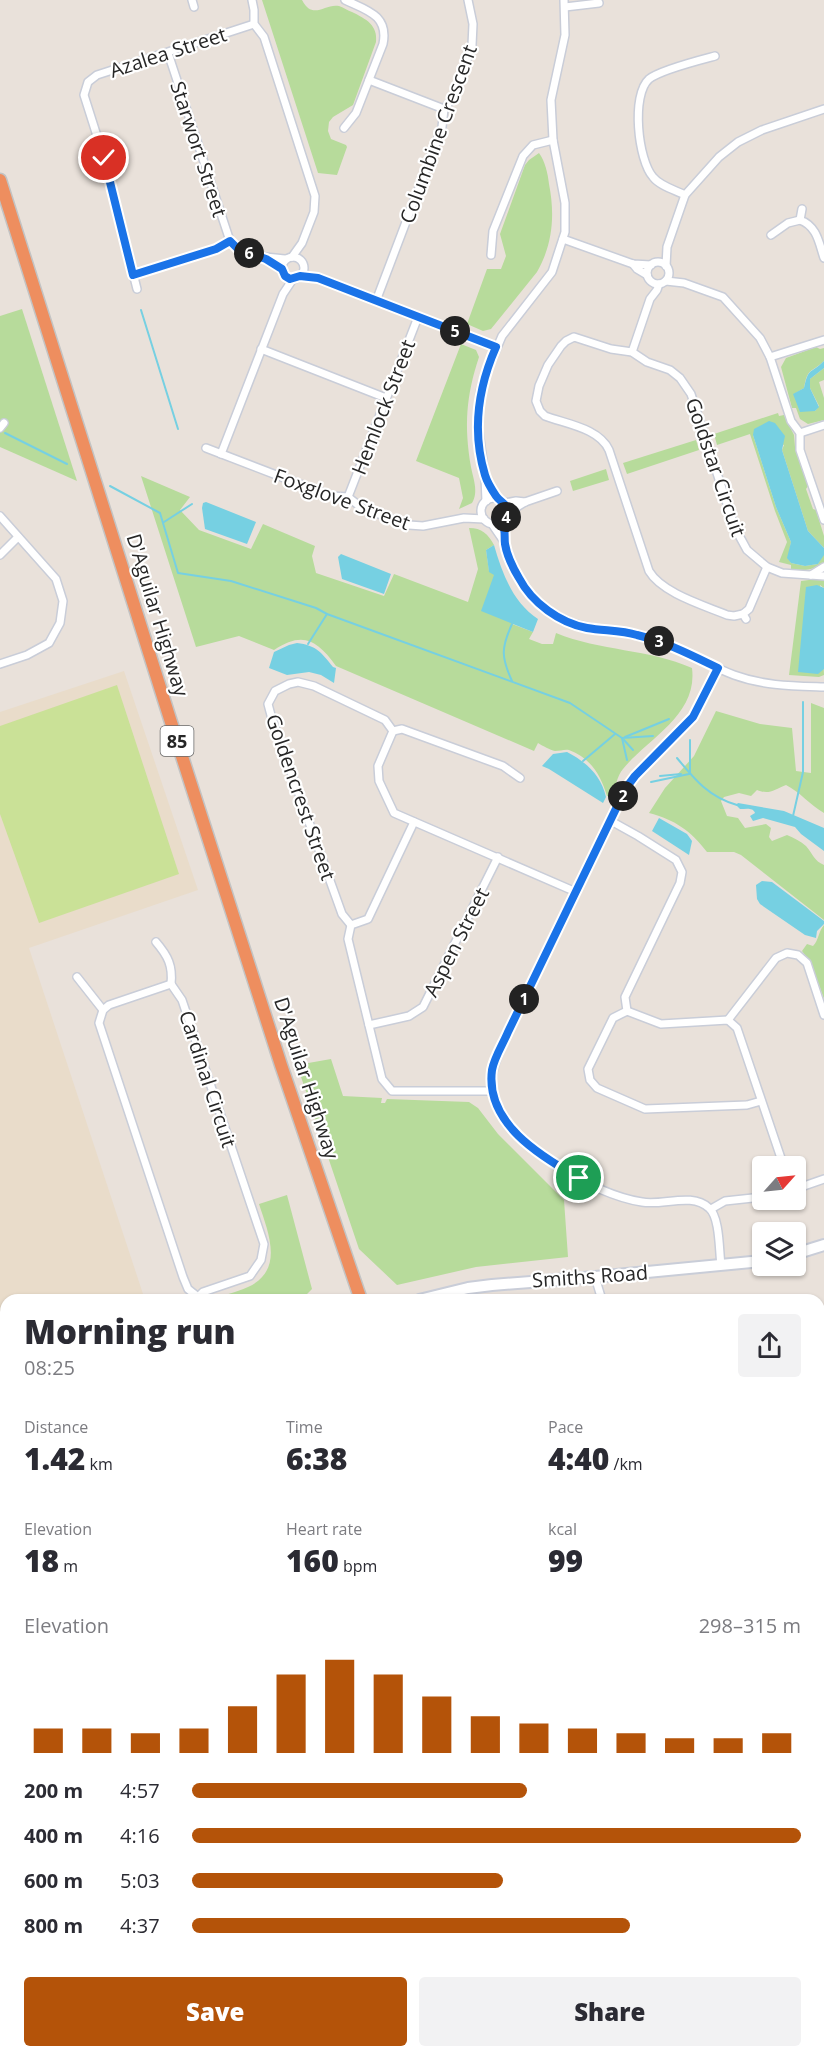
<!DOCTYPE html>
<html lang="en">
<head>
<meta charset="utf-8">
<style>
  :root { --surface:#fff; --page:#f2f2f3; --text:#2b2b33; --muted:#7c7c81; --accent:#b45309 }
  body { margin:0; font-family:"Open Sans",sans-serif; background:var(--page); color:var(--text); height:100vh; display:flex; flex-direction:column; font-size:22px; white-space:nowrap }
  * { box-sizing:border-box; margin:0 }
  p { font-size:20px; color:var(--muted) }
  .icon { flex:none; width:33px; height:33px; fill:none; stroke:currentColor; stroke-width:2; stroke-linecap:round; stroke-linejoin:round }
  .map { position:relative; flex:1; overflow:hidden }
  .drawer { position:absolute; left:0px; top:1294px; width:825px; height:764px; display:flex; flex-direction:column; background:var(--surface); border-radius:18px 18px 0 0; box-shadow:0 2px 4px #0004 }
  .drawer>* { flex:none }
  .needle { width:39px; rotate:63deg }
  .controls { position:absolute; left:752px; top:1156px; display:grid; gap:12px }
  .controls a { display:grid; place-items:center; width:54px; height:54px; border-radius:6px; background:var(--surface); box-shadow:0 2px 4px #0004; font-size:30px }
  .pin { position:absolute; display:grid; place-items:center; width:51px; height:51px; color:#fff; margin:-26px; border:3px solid #fff; border-radius:50%; box-shadow:0 2px 6px #0007 }
  .km { position:absolute; width:30px; height:30px; margin:-15px; border-radius:50%; background:#222; color:#fff; font-size:16px; line-height:30px; text-align:center }
  .round { display:grid; place-items:center; flex:none; width:63px; height:63px; border-radius:6px; background:var(--page) }
  .overview { display:flex; align-items:center; justify-content:space-between; height:102px; padding:0 24px }
  h1 { font-size:33px; font-weight:800; line-height:45px }
  .stats { display:grid; grid-template-columns:repeat(3,1fr); gap:9px; height:102px; padding:6px 24px }
  .stats div { display:grid; align-content:center }
  .stats b { font-size:30px; font-weight:800 }
  .stats small { font-size:16px; font-weight:400 }
  .stats p { font-size:16px }
  .chart { height:168px; padding:12px 24px }
  .chart p { display:flex; justify-content:space-between }
  .chart svg { width:100%; height:108px; margin-top:6px; stroke:var(--accent); stroke-width:6 }
  .action { display:flex; gap:12px; margin-top:auto; padding:12px 24px }
  .action a { flex:1; height:69px; border-radius:6px; background:var(--accent); color:#fff; font-size:24px; font-weight:800; line-height:69px; text-align:center }
  .action a+a { background:var(--page); color:var(--text) }
  ul { padding:0 24px; list-style:none; font-size:20px }
  li { display:grid; grid-template-columns:96px 72px 1fr; align-items:center; height:45px }
  li i { height:15px; border-radius:8px; background:var(--accent) }
  .map>svg:first-child { display:block }
  .education { fill:#e9dcca }
  .green { fill:#b7db9b }
  .pitch { fill:#cae197 }
  .water { fill:#76d0e2 }
  .lines { fill:none; stroke-linecap:round; stroke-linejoin:round }
  .stream { stroke:#76d0e2; stroke-width:2 }
  .street-casing { stroke:#c9cdd8; stroke-width:10 }
  .secondary-casing { stroke:#c9cdd8; stroke-width:14 }
  .highway-casing { stroke:#c3c3c3; stroke-width:15 }
  .street { stroke:#fff; stroke-width:7 }
  .secondary { stroke:#fff; stroke-width:10 }
  .highway { stroke:#ee8e5f; stroke-width:12 }
  .route-casing { stroke:#fff; stroke-width:12 }
  .route { stroke:#1a73e8; stroke-width:8 }
  .labels { text-anchor:middle; dominant-baseline:central; stroke-width:4.5; stroke-linejoin:round; paint-order:stroke }
  .shield { fill:#fff; stroke:#686868; stroke-width:1.5 }
  .shield-label { font-size:18px; font-weight:bold; fill:#272727 }
  .street-label { font-size:20px; fill:#272727; stroke:#fff }
</style>
</head>
<body>
<div class="map">
<svg width="824" height="2057" viewBox="0 0 824 2057">
  <rect width="100%" height="100%" fill="#e9e1da"/>
  <!-- education -->
  <g class="education">
    <path d="M124,671L198,890L29,948L145,1300H6V1504L0,1506V712Z"/>
    <path d="M0,1845L6,1863V2052H69L70,2057H0Z"/>
  </g>
  <!-- green -->
  <g class="green">
    <path d="M262,0H302C313,21 325,3 339,6C343,7 348,11 352,12C366,19 378,25 376,42L353,105L333,117L329,122L328,131L331,139L346,145L347,147L337,175L318,173Z"/>
    <path d="M539,153C545,161 548,174 549,184C555,215 553,244 537,272L491,329L483,331L467,324L487,269H501L506,256L500,234L525,165L529,160Z"/>
    <path d="M22,309L77,481L0,447V316Z"/>
    <path d="M461,344L476,350L479,357C466,396 464,426 471,467C473,478 479,492 472,503L459,509L463,498L459,478L416,461Z"/>
    <path d="M816,347L820,349L824,348V361C810,374 808,367 804,388L794,394L803,411H815L819,406L810,388V379L824,368V380L819,382L824,398V420L808,424L800,419L796,408H792L781,367L786,358Z"/>
    <path d="M778,413L779,416L784,415L794,435L795,447L808,486L806,489L813,509L816,510L824,536V548L808,531L782,450L784,445L753,435L776,507L791,542L788,558L791,563L805,566L818,564L824,553V563C814,570 803,571 791,570V565L779,562L787,542L775,511L750,434L717,445L714,434Z"/>
    <path d="M696,440L699,450L627,474L623,463Z"/>
    <path d="M606,469L609,480L573,491L570,481Z"/>
    <path d="M141,476L190,497L180,510L199,530L251,549L263,524L315,546L312,556L316,573L384,596L394,574L468,602L478,569L469,528C482,528 488,534 494,545L486,550L489,571L494,574L512,624L533,632L529,639L542,644H553L556,633C600,651 649,649 692,668C698,715 648,738 623,769C617,776 615,788 613,796H607C601,776 591,758 569,750C565,749 560,751 555,751C550,750 543,746 538,743L534,751L336,666C317,640 303,631 274,650L239,636L196,647Z"/>
    <path d="M817,579L824,580V588L820,585L824,675L819,677L789,675L801,581Z"/>
    <path d="M811,703L824,708V813C810,805 800,792 786,785C774,790 769,795 757,790L751,796L739,793L724,797L721,801L727,816L738,818L745,828L766,824L771,828L769,837L772,841L787,835C794,838 800,841 806,846C813,854 814,861 824,865V920L741,855L734,852H707C690,830 675,820 649,813L665,788L694,756L716,711L760,724L792,728L796,771L811,773Z"/>
    <path d="M824,925V999L811,963L802,951L807,944L813,946C819,940 818,932 824,925Z"/>
    <path d="M331,1059L343,1096L382,1098L381,1103H385L387,1099L469,1102L478,1108L498,1134L564,1200L568,1257L476,1267L397,1285L359,1249L297,1065Z"/>
    <path d="M287,1195L312,1289L301,1300H208C221,1295 236,1293 248,1287C285,1270 268,1232 259,1204Z"/>
    <path d="M69,2052H163L165,2057H70Z"/>
    <path d="M625,2052H728L729,2057H627Z"/>
  </g>
  <!-- pitch -->
  <g class="pitch">
    <path d="M117,685L179,874L39,923L0,814V726Z"/>
    <path d="M0,1946L6,1949V2049L0,2050Z"/>
  </g>
  <!-- water -->
  <g class="water">
    <path d="M824,361V368L810,379V388L819,407L815,411L800,412L793,394L804,388C809,366 810,375 824,361Z"/>
    <path d="M769,421L775,423L785,436L782,450L808,531L824,548V555L818,564L805,566L791,563L787,558L791,542L776,507L753,435L754,429Z"/>
    <path d="M206,502L256,522L247,544L205,529L202,508L203,503Z"/>
    <path d="M494,545C502,573 513,603 538,619L533,632L481,611L494,575L489,572L486,550Z"/>
    <path d="M341,554L391,574L384,594L342,579L338,557Z"/>
    <path d="M817,585L824,588V669L818,674L798,672L806,587Z"/>
    <path d="M297,643C316,645 322,653 333,667L336,668L334,683L321,675L309,672L287,675L269,668L274,652L289,645Z"/>
    <path d="M567,752C586,762 601,775 606,797L603,803L549,769L542,766L553,754Z"/>
    <path d="M738,803L784,811L824,828V851L801,834L795,827L763,818L753,821L750,816L755,813C753,807 746,809 740,809L736,805Z"/>
    <path d="M659,818L687,834L692,841L689,855L652,831Z"/>
    <path d="M762,881L772,882L824,921V924L817,931L816,938L805,935L760,904L757,899L756,885Z"/>
  </g>
  <g class="lines">
    <!-- stream -->
    <g class="stream">
      <path d="M141,310L178,429"/>
      <path d="M5,433L67,464"/>
      <path d="M110,486L160,513L178,573L231,581L316,608L327,614L570,703L622,738L653,736"/>
      <path d="M164,522L192,504"/>
      <path d="M512,624C501,648 501,657 512,681"/>
      <path d="M308,644L327,614"/>
      <path d="M625,737L669,719"/>
      <path d="M622,738L627,760"/>
      <path d="M624,740L633,750"/>
      <path d="M677,758C695,780 709,797 737,805"/>
      <path d="M583,761L615,734"/>
      <path d="M690,774V740"/>
      <path d="M660,776L681,774"/>
      <path d="M651,782L689,774"/>
      <path d="M793,816L803,772V702"/>
    </g>
    <defs>
      <g id="street">
        <path d="M192,0L194,7"/>
        <path d="M252,0L254,10V24L264,37L315,196L314,212L302,243L292,257"/>
        <path d="M565,7L599,3"/>
        <path d="M168,53L230,241C243,257 266,257 285,259"/>
        <path d="M369,80L444,109"/>
        <path d="M344,128L356,113L383,44C389,15 366,10 345,0"/>
        <path d="M685,195C675,190 660,186 653,177C638,160 631,95 649,79C660,70 700,60 715,56"/>
        <path d="M802,209L800,220C817,226 819,243 824,258"/>
        <path d="M771,235L788,223L800,220"/>
        <path d="M563,239L633,264L651,265"/>
        <path d="M491,255L493,231L523,156L533,145L553,140"/>
        <circle cx="293" cy="268" r="11"/>
        <path d="M266,259L281,269"/>
        <circle cx="658" cy="273" r="11"/>
        <path d="M633,264L637,269L647,275"/>
        <path d="M666,266L667,247L685,195L719,157L738,142L762,130L824,109"/>
        <path d="M133,275L216,249L230,241"/>
        <path d="M300,276L319,278L496,347"/>
        <path d="M666,281L684,283L723,297L760,338L770,357L791,421L800,433V450L824,520"/>
        <path d="M137,289L104,158L84,95L88,82L97,75L254,24"/>
        <path d="M376,301L442,127L444,109L455,95L472,45L473,24L468,0"/>
        <path d="M261,349L386,398"/>
        <path d="M632,352L650,299L657,290L659,284"/>
        <path d="M770,357L824,340"/>
        <path d="M0,428L4,423"/>
        <path d="M800,433L824,425"/>
        <path d="M206,448L331,496L348,497L362,508L409,525L423,526L464,518L484,519"/>
        <path d="M221,454L283,294L293,279"/>
        <path d="M485,477L496,498"/>
        <path d="M348,497L418,317"/>
        <circle cx="494" cy="511" r="13"/>
        <path d="M486,501L485,477L478,424L480,392L484,378L502,336L552,272L565,232V203L553,140L551,100L565,35L564,0"/>
        <path d="M505,503L516,501L525,502"/>
        <path d="M507,513L525,502L557,491"/>
        <path d="M0,516L56,579L63,601L60,623L49,643L27,655L0,664"/>
        <path d="M503,522C505,529 504,536 505,544C509,562 519,583 532,597C572,637 607,624 654,640C682,649 707,665 734,675C764,686 793,686 824,687"/>
        <path d="M492,524L505,543"/>
        <path d="M0,555L18,537"/>
        <path d="M811,575L824,567"/>
        <path d="M743,614L734,616L727,615C703,605 662,593 649,571L609,450C599,428 566,424 545,416L540,411L536,401L539,386L548,365L561,346L566,341L574,337L611,349L632,352L647,362L670,370L680,378L691,394L735,528L747,550L767,567L782,573L824,576"/>
        <path d="M746,619L743,614L749,609L767,567"/>
        <path d="M718,668L693,717L635,776L626,788L508,1032C500,1052 488,1071 493,1093C505,1144 594,1195 642,1202C663,1206 692,1192 709,1208C720,1217 719,1251 721,1265"/>
        <path d="M393,731L402,729L503,766L520,778"/>
        <path d="M611,821L638,836L676,860L682,872L680,883L625,997L627,1011L613,1018L588,1069L590,1080L597,1088L645,1109L747,1105L761,1101"/>
        <path d="M414,822L368,919L351,925L348,939L382,1079L392,1091H492"/>
        <path d="M351,925L342,914L272,719L268,704L275,691L289,684L298,682L314,686L385,720L393,731L378,766L379,781L394,813L576,892"/>
        <path d="M156,942C168,956 173,966 171,984"/>
        <path d="M77,977L103,1010"/>
        <path d="M171,984L109,1005L103,1010L99,1023L183,1277L188,1289L198,1297L197,1300"/>
        <path d="M171,984L182,1000L264,1244L261,1260L250,1276L203,1292L198,1297"/>
        <path d="M627,1011L661,1024L728,1020L737,1028L784,1167"/>
        <path d="M728,1020L776,958L787,953L798,955L807,963L824,1015"/>
        <path d="M369,1025L409,1016L423,1007L498,857"/>
        <path d="M795,1184L804,1186L824,1179"/>
        <path d="M711,1209L725,1201L762,1197"/>
        <path d="M595,1277L602,1300"/>
        <path d="M0,1624L6,1622"/>
        <path d="M0,1704L6,1722"/>
        <path d="M819,1875L824,1873"/>
        <path d="M819,1921L824,1935"/>
        <path d="M176,2052L178,2057"/>
        <path d="M491,2052L495,2057"/>
        <path d="M577,2052L579,2057"/>
        <path d="M246,2057L260,2052"/>
      </g>
      <g id="secondary">
        <path d="M795,1254L824,1245"/>
        <path d="M419,1300L468,1288L492,1285L595,1277L762,1261"/>
        <path d="M0,1518L6,1516"/>
      </g>
      <g id="highway">
        <path d="M0,180L170,719L281,1065L361,1300"/>
        <path d="M614,2052L615,2057"/>
      </g>
    </defs>
    <!-- street casing -->
    <use href="#street" class="street-casing"/>
    <!-- secondary casing -->
    <use href="#secondary" class="secondary-casing"/>
    <!-- highway casing -->
    <use href="#highway" class="highway-casing"/>
    <!-- street -->
    <use href="#street" class="street"/>
    <!-- secondary -->
    <use href="#secondary" class="secondary"/>
    <!-- highway -->
    <use href="#highway" class="highway"/>
  </g>
  <g class="lines">
    <defs>
      <path id="route" d="M104,158L133,275L216,249L230,241L238,249L266,259L282,269L285,276L290,279L300,276L318,278L496,347C478,388 472,432 485,475C487,482 492,490 496,496C502,505 516,506 502,522C506,530 504,536 505,544C507,556 513,568 519,578C532,603 560,623 587,628C604,631 621,630 637,635C666,642 691,655 718,668L693,717L635,776L626,788L508,1032C503,1044 494,1058 492,1070C485,1123 540,1156 579,1178"/>
    </defs>
    <!-- route casing -->
    <use href="#route" class="route-casing"/>
    <!-- route -->
    <use href="#route" class="route"/>
  </g>
  <g class="labels">
    <!-- shield labels -->
    <rect class="shield" x="160.5" y="726" width="33" height="30" rx="4.5"/>
    <g class="shield-label">
      <text x="177" y="741">85</text>
    </g>
    <!-- street labels -->
    <g class="street-label">
      <text transform="translate(168 52) rotate(-18)">Azalea Street</text>
      <text transform="translate(438 134) rotate(-70)">Columbine Crescent</text>
      <text transform="translate(199 149) rotate(72)">Starwort Street</text>
      <text transform="translate(383 407) rotate(-69)">Hemlock Street</text>
      <text transform="translate(716 467) rotate(71)">Goldstar Circuit</text>
      <text transform="translate(342 499) rotate(20)">Foxglove Street</text>
      <text transform="translate(158 615) rotate(73)">D'Aguilar Highway</text>
      <text transform="translate(301 797) rotate(71)">Goldencrest Street</text>
      <text transform="translate(456 942) rotate(-63)">Aspen Street</text>
      <text transform="translate(307 1078) rotate(72)">D'Aguilar Highway</text>
      <text transform="translate(208 1079) rotate(72)">Cardinal Circuit</text>
      <text transform="translate(590 1276) rotate(-4)">Smiths Road</text>
    </g>
  </g>
</svg>
<div class="controls">
<a><svg class="needle" viewBox="-14 -14 28 28"><path d="M0-13l5 13h-10z" fill="#e53935"/><path d="M0 13l5-13h-10z" fill="#7c7c81"/></svg></a>
<a><svg class="icon" aria-label="layers" viewBox="0 0 24 24"><path d="M12 4l9 5-9 5-9-5zM3 14l9 5 9-5"/></svg></a>
</div>
<div class="pin" style="left:579px;top:1178px;background:#1e9e55"><svg class="icon" aria-label="arrive" viewBox="0 0 24 24"><path d="M6 21V4h12l-3 4 3 4H6"/></svg></div>
<div class="pin" style="left:104px;top:158px;background:#d93025"><svg class="icon" aria-label="check" viewBox="0 0 24 24"><path d="M5 12l5 5 9-10"/></svg></div>
<b class="km" style="left:524px;top:999px">1</b>
<b class="km" style="left:623px;top:796px">2</b>
<b class="km" style="left:659px;top:641px">3</b>
<b class="km" style="left:506px;top:517px">4</b>
<b class="km" style="left:455px;top:331px">5</b>
<b class="km" style="left:249px;top:253px">6</b>
<section class="drawer">
<div class="overview"><div><h1>Morning run</h1><p>08:25</p></div><a class="round"><svg class="icon" aria-label="share" viewBox="0 0 24 24"><path d="M12 15V3M7 8l5-5 5 5M5 13v7h14v-7"/></svg></a></div>
<div class="stats">
<div><p>Distance</p><b>1.42<small> km</small></b></div>
<div><p>Time</p><b>6:38</b></div>
<div><p>Pace</p><b>4:40<small> /km</small></b></div>
</div>
<div class="stats">
<div><p>Elevation</p><b>18<small> m</small></b></div>
<div><p>Heart rate</p><b>160<small> bpm</small></b></div>
<div><p>kcal</p><b>99</b></div>
</div>
<div class="chart"><p><span>Elevation</span>298–315 m</p>
<svg viewBox="0 0 160 44" preserveAspectRatio="none"><path d="M5 44V34M15 44V34M25 44V36M35 44V34M45 44V25M55 44V12M65 44V6M75 44V12M85 44V21M95 44V29M105 44V32M115 44V34M125 44V36M135 44V38M145 44V38M155 44V36"/></svg>
</div>
<ul>
<li><b>200 m</b>4:57<i style="width:55%"></i></li>
<li><b>400 m</b>4:16<i style="width:100%"></i></li>
<li><b>600 m</b>5:03<i style="width:51%"></i></li>
<li><b>800 m</b>4:37<i style="width:72%"></i></li>
</ul>
<div class="action"><a>Save</a><a>Share</a></div>
</section>
</div>
</body>
</html>
